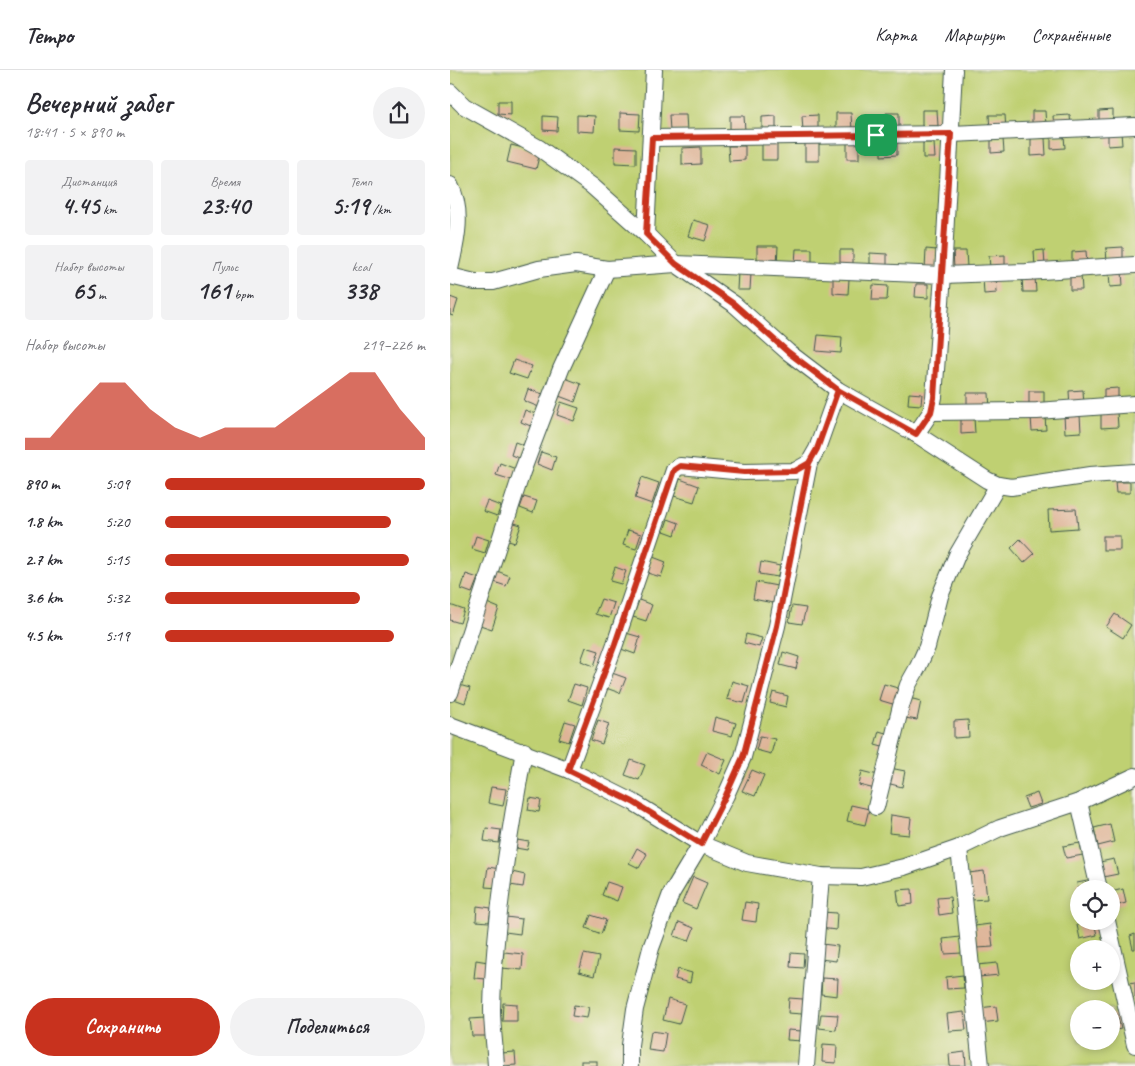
<!DOCTYPE html>
<html lang="ru">
<head>
<meta charset="utf-8">
<style>
  :root { --surface:#fff; --page:#f2f2f3; --text:#2b2b33; --muted:#7c7c81; --line:#e1e1e2; --accent:#c8321e }
  body { margin:0; font-family:Caveat,sans-serif; background:var(--page); color:var(--text); height:100vh; display:flex; flex-direction:column; font-size:19px; white-space:nowrap }
  * { box-sizing:border-box; margin:0 }
  p { font-size:16px; color:var(--muted) }
  .icon { flex:none; width:28px; height:28px; fill:none; stroke:currentColor; stroke-width:2; stroke-linecap:round; stroke-linejoin:round }
  .map { position:relative; flex:1; overflow:hidden }
  .drawer { display:flex; flex-direction:column; background:var(--surface); width:450px }
  .drawer>* { flex:none }
  .tools { position:absolute; left:620px; top:810px; display:grid; gap:10px }
  .tools a { display:grid; place-items:center; width:50px; height:50px; border-radius:50%; background:var(--surface); box-shadow:0 2px 8px #0003; font-size:25px }
  .pin { position:absolute; display:grid; place-items:center; width:42px; height:42px; color:#fff; margin:-21px; border-radius:10px; box-shadow:0 2px 8px #0006 }
  .round { display:grid; place-items:center; flex:none; width:52px; height:52px; border-radius:26px; background:var(--page) }
  .head { display:flex; align-items:center; justify-content:space-between; height:85px; padding:0 25px }
  h1 { font-size:28px; font-weight:700; line-height:38px }
  .figures { display:grid; grid-template-columns:repeat(3,1fr); gap:8px; height:85px; padding:5px 25px }
  .figures div { display:grid; align-content:center; border-radius:5px; background:var(--page); text-align:center }
  .figures b { font-size:25px; font-weight:700 }
  .figures small { font-size:14px; font-weight:400 }
  .figures p { font-size:14px }
  .chart { height:140px; padding:10px 25px }
  .chart p { display:flex; justify-content:space-between }
  .chart svg { width:100%; height:90px; margin-top:5px; fill:var(--accent); opacity:.7 }
  .button { display:flex; gap:10px; margin-top:auto; padding:10px 25px }
  .button a { flex:1; height:58px; border-radius:30px; background:var(--accent); color:#fff; font-size:20px; font-weight:700; line-height:58px; text-align:center }
  .button a+a { background:var(--page); color:var(--text) }
  ul { padding:0 25px; list-style:none; font-size:16px }
  li { display:grid; grid-template-columns:80px 60px 1fr; align-items:center; height:38px }
  li i { height:12px; border-radius:6px; background:var(--accent) }
  header { display:flex; align-items:center; gap:30px; box-sizing:border-box; height:70px; padding:0 25px; background:var(--surface); border-bottom:1px solid var(--line) }
  header strong { font-size:24px }
  nav { display:flex; gap:28px; margin-inline-start:auto; font-size:18px }
  main { display:flex; flex:1; min-height:0 }
  .map>svg:first-child { display:block }
  .green { fill:#bfd072; stroke:#6f8653; fill-rule:evenodd }
  .building { fill:#deb497 }
  .lines { fill:none; stroke-linecap:round; stroke-linejoin:round }
  .minor-casing { stroke:#3f564b; stroke-width:18 }
  .minor { stroke:#fff; stroke-width:16 }
  .route-casing { stroke:#fff; stroke-width:10 }
  .route { stroke:#c8321e; stroke-width:6 }
</style>
</head>
<body>
<header>
<strong>Tempo</strong>
<nav><a>Карта</a><a>Маршрут</a><a>Сохранённые</a></nav>
</header>
<main>
<section class="drawer">
<div class="head"><div><h1>Вечерний забег</h1><p>18:41 · 5 × 890 m</p></div><a class="round"><svg class="icon" aria-label="share" viewBox="0 0 24 24"><path d="M12 15V3M7 8l5-5 5 5M5 13v7h14v-7"/></svg></a></div>
<div class="figures">
<div><p>Дистанция</p><b>4.45<small> km</small></b></div>
<div><p>Время</p><b>23:40</b></div>
<div><p>Темп</p><b>5:19<small> /km</small></b></div>
</div>
<div class="figures">
<div><p>Набор высоты</p><b>65<small> m</small></b></div>
<div><p>Пульс</p><b>161<small> bpm</small></b></div>
<div><p>kcal</p><b>338</b></div>
</div>
<div class="chart"><p><span>Набор высоты</span>219–226 m</p>
<svg viewBox="0 0 160 44" preserveAspectRatio="none"><path d="M0 44V38L10 38L20 24L30 11L40 11L50 24L60 33L70 38L80 33L90 33L100 33L110 24L120 15L130 6L140 6L150 24L160 38V44z"/></svg>
</div>
<ul>
<li><b>890 m</b>5:09<i style="width:100%"></i></li>
<li><b>1.8 km</b>5:20<i style="width:87%"></i></li>
<li><b>2.7 km</b>5:15<i style="width:94%"></i></li>
<li><b>3.6 km</b>5:32<i style="width:75%"></i></li>
<li><b>4.5 km</b>5:19<i style="width:88%"></i></li>
</ul>
<div class="button"><a>Сохранить</a><a>Поделиться</a></div>
</section>
<div class="map">
<svg width="685" height="996" viewBox="0 0 685 996">
  <rect width="100%" height="100%" fill="#f7f3e8"/>
  <filter id="ink" filterUnits="userSpaceOnUse"><feTurbulence type="fractalNoise" baseFrequency=".02" numOctaves="2"/><feDisplacementMap in="SourceGraphic" scale="10" xChannelSelector="R" yChannelSelector="G"/><feConvolveMatrix kernelMatrix="1 2 1 2 8 2 1 2 1" color-interpolation-filters="sRGB"/></filter>
  <filter id="wash" filterUnits="userSpaceOnUse"><feTurbulence type="fractalNoise" baseFrequency=".0096" numOctaves="4" result="noise"/><feDisplacementMap in="SourceGraphic" scale="20" xChannelSelector="R" yChannelSelector="G"/><feGaussianBlur stdDeviation="1.12" result="paint"/><feColorMatrix in="noise" values="0 0 0 0 0 0 0 0 0 0 0 0 0 0 0 0 0 1.4 0 .05"/><feComposite in="paint" operator="in"/></filter>
  <g filter="url(#wash)">
    <rect width="100%" height="100%" fill="#f5e4cc"/>
    <!-- green -->
    <path class="green" d="M0,0H685V996H0ZM629,819H661V851H629ZM629,879H661V911H629ZM629,939H661V971H629Z"/>
    <g id="blocks">
      <!-- building -->
      <g class="building">
        <path d="M48,31H61V45L48,44Z"/>
        <path d="M472,40H487L488,56H472Z"/>
        <path d="M663,40V52H649V41Z"/>
        <path d="M582,41H595L596,56L582,57Z"/>
        <path d="M170,43L190,44L189,61L170,60Z"/>
        <path d="M386,43H401L402,61H386Z"/>
        <path d="M436,43H449V59H437Z"/>
        <path d="M127,45L145,46L144,62L127,61Z"/>
        <path d="M219,45H236L237,61H220Z"/>
        <path d="M368,45V60L353,61L352,46Z"/>
        <path d="M539,45H555L556,60L540,61Z"/>
        <path d="M620,45L621,56L604,57L603,46Z"/>
        <path d="M93,46L108,47L107,61L93,60Z"/>
        <path d="M280,46H294L295,60L280,61Z"/>
        <path d="M326,46V60H312V47Z"/>
        <path d="M671,62L672,75L658,76V63Z"/>
        <path d="M614,66L615,78L601,79V67Z"/>
        <path d="M581,68H595L596,85L581,86Z"/>
        <path d="M541,69H553L554,82L541,83Z"/>
        <path d="M447,70V85L431,86V71Z"/>
        <rect x="397" y="72" width="12" height="17"/>
        <rect x="355" y="73" width="14" height="18"/>
        <path d="M473,73H484L485,88H473Z"/>
        <rect x="312" y="74" width="15" height="16"/>
        <path d="M61,75L90,82L86,99L57,92Z"/>
        <path d="M278,76H295V90L279,91Z"/>
        <path d="M165,77L186,78V94L165,93Z"/>
        <path d="M251,77V94L232,95V78Z"/>
        <path d="M243,150L260,155L255,171L238,166Z"/>
        <path d="M307,176H328L327,195L307,194Z"/>
        <path d="M673,177V192L657,193L656,178Z"/>
        <path d="M346,179H362V195L345,194Z"/>
        <path d="M476,179L487,180L486,200H475Z"/>
        <path d="M390,180H403V196L390,195Z"/>
        <path d="M594,180L595,197H585L584,181Z"/>
        <path d="M503,181H516L517,197L504,198Z"/>
        <path d="M636,181L637,195H622V182Z"/>
        <path d="M420,183L437,184V197H420Z"/>
        <path d="M555,185V197L540,198L539,186Z"/>
        <path d="M672,201L673,216L660,217L659,202Z"/>
        <path d="M288,202L301,203L300,220H287Z"/>
        <path d="M631,205L632,220H620V206Z"/>
        <path d="M546,207L547,223L534,224L533,208Z"/>
        <path d="M585,207L586,222H573L572,208Z"/>
        <path d="M383,208L399,209L398,224L383,223Z"/>
        <path d="M466,214H478V228L465,227Z"/>
        <path d="M423,215L438,216L437,230H422Z"/>
        <path d="M0,227L8,230L3,246L0,245Z"/>
        <path d="M368,265L392,267L391,283L366,281Z"/>
        <path d="M64,290L82,296L77,309L59,303Z"/>
        <path d="M115,308L131,314L125,332L109,326Z"/>
        <path d="M668,318V334H654V319Z"/>
        <path d="M78,319L93,324L89,337L74,331Z"/>
        <path d="M633,320L634,335L620,336L619,321Z"/>
        <path d="M579,321H594V336L579,337Z"/>
        <path d="M459,323L472,324L471,335L458,334Z"/>
        <path d="M517,323H539L540,340L517,341Z"/>
        <path d="M111,332L129,338L124,351L107,345Z"/>
        <path d="M75,340L88,345L83,357L71,352Z"/>
        <path d="M667,342L668,357L651,358V343Z"/>
        <path d="M614,345H630L631,362L615,363Z"/>
        <path d="M595,346L596,360L582,361L581,347Z"/>
        <path d="M524,348L525,363L511,364V349Z"/>
        <path d="M65,372L76,376L71,389L61,385Z"/>
        <path d="M91,382L106,387L102,400L87,394Z"/>
        <path d="M50,393L66,399L62,410L46,405Z"/>
        <path d="M192,407L209,413L202,434L185,428Z"/>
        <path d="M230,409L249,416L244,432L224,426Z"/>
        <path d="M665,412H680V423H666Z"/>
        <path d="M74,427L87,431L83,443L70,438Z"/>
        <path d="M37,431L51,436L47,446L33,441Z"/>
        <path d="M626,439L628,458L599,460L598,440Z"/>
        <path d="M218,449L229,453L225,465L214,461Z"/>
        <path d="M61,452L71,455L65,473L55,470Z"/>
        <path d="M178,460L191,464L186,479L173,475Z"/>
        <path d="M26,466L39,470L35,483L22,479Z"/>
        <rect x="653" y="466" width="17" height="14"/>
        <path d="M570,469L584,484L574,493L561,478Z"/>
        <path d="M203,487L216,492L211,507L197,503Z"/>
        <path d="M311,492L330,496L328,507L309,504Z"/>
        <path d="M165,497L176,501L171,514L160,511Z"/>
        <path d="M47,501L60,506L56,516L44,512Z"/>
        <path d="M16,504L28,508L22,523L11,519Z"/>
        <path d="M306,512L327,516L323,533L303,529Z"/>
        <path d="M151,529L164,533L159,548L145,544Z"/>
        <path d="M189,530L202,535L196,551L183,547Z"/>
        <path d="M37,533L49,538L42,559L30,555Z"/>
        <path d="M0,535L14,540L10,553L0,550Z"/>
        <path d="M342,536L356,538L352,554L339,552Z"/>
        <path d="M665,544L681,555L673,568L656,557Z"/>
        <path d="M176,563L190,567L185,584L171,579Z"/>
        <path d="M296,564L312,568L309,577L294,573Z"/>
        <path d="M136,577L149,581L144,596L131,591Z"/>
        <path d="M333,582L349,587L346,599L330,595Z"/>
        <path d="M162,603L176,608L170,623L156,618Z"/>
        <path d="M282,611L299,616L294,633L277,629Z"/>
        <path d="M124,614L137,618L132,635L118,630Z"/>
        <path d="M434,614L451,619L446,635L429,630Z"/>
        <path d="M9,615L20,618L15,633L4,629Z"/>
        <path d="M323,622L338,626L336,637L320,633Z"/>
        <path d="M459,628L471,631L467,650L455,648Z"/>
        <path d="M265,647L286,653L282,666L262,661Z"/>
        <path d="M148,650L159,654L152,674L141,670Z"/>
        <path d="M518,650L519,667L504,668V651Z"/>
        <path d="M115,651L125,654L119,672L109,669Z"/>
        <path d="M429,661L439,664L436,678L425,675Z"/>
        <path d="M310,666L325,669L321,684L306,680Z"/>
        <path d="M257,682L276,690L270,704L251,695Z"/>
        <path d="M181,690L195,695L189,710L175,705Z"/>
        <path d="M440,698L455,701L452,717L437,713Z"/>
        <path d="M302,700L314,705L305,726L292,721Z"/>
        <path d="M412,701L428,705L425,719L409,715Z"/>
        <path d="M41,717L56,719L53,736L38,733Z"/>
        <path d="M587,723L591,734L578,738L574,728Z"/>
        <path d="M80,728L91,730L89,742L78,740Z"/>
        <path d="M401,735L419,739L415,755L397,751Z"/>
        <path d="M441,745L461,748L459,765L439,763Z"/>
        <path d="M660,754L664,772L648,776L644,758Z"/>
        <path d="M36,758L51,760L49,773L34,771Z"/>
        <path d="M67,770L79,772L77,780L66,778Z"/>
        <path d="M630,773L633,785L616,788L613,776Z"/>
        <path d="M187,778L197,784L189,798L179,793Z"/>
        <path d="M664,789L668,804L653,807L650,792Z"/>
        <path d="M38,797L50,799L48,818L35,817Z"/>
        <path d="M534,801L537,829L521,830L519,803Z"/>
        <path d="M62,802L75,805L73,817L60,815Z"/>
        <path d="M243,807L257,813L246,839L232,833Z"/>
        <path d="M642,810L644,819H628L627,813Z"/>
        <path d="M157,812L172,817L167,831L152,825Z"/>
        <path d="M462,819L463,834L449,836L447,820Z"/>
        <path d="M673,819L676,833L661,837V822Z"/>
        <path d="M500,827L502,843L489,845L487,828Z"/>
        <path d="M295,832L308,834L306,852L292,850Z"/>
        <path d="M27,836L41,838L39,852L26,851Z"/>
        <path d="M372,842L387,843L386,860L370,858Z"/>
        <path d="M141,845L156,850L151,864L136,858Z"/>
        <path d="M56,847L72,849L70,864L55,862Z"/>
        <path d="M229,852L244,858L239,871L224,866Z"/>
        <path d="M644,852L647,865L630,869L627,855Z"/>
        <path d="M540,854L543,877L527,878L525,856Z"/>
        <path d="M685,864V879H683L680,866Z"/>
        <path d="M510,867L512,883L495,884L493,869Z"/>
        <path d="M372,874L388,876L386,891L370,889Z"/>
        <path d="M54,882L73,884L72,900L52,898Z"/>
        <path d="M341,883L354,884L353,898L340,897Z"/>
        <path d="M134,884L149,887L144,906L129,902Z"/>
        <path d="M26,890L38,892L36,909L24,908Z"/>
        <path d="M547,893L549,905L529,907L527,895Z"/>
        <path d="M228,899L242,903L240,913L225,909Z"/>
        <path d="M513,905L514,918L497,919L496,907Z"/>
        <path d="M372,908L388,909L387,926L371,924Z"/>
        <path d="M685,912V927L683,928L679,913Z"/>
        <path d="M339,928L353,929L352,944L338,943Z"/>
        <path d="M218,929L235,934L229,954L213,950Z"/>
        <path d="M53,933L67,934V951H52Z"/>
        <path d="M124,935L139,937L137,948L122,946Z"/>
        <path d="M546,936L548,951L530,953L529,938Z"/>
        <path d="M514,942L516,960L499,961L497,944Z"/>
        <path d="M371,944L388,945L386,960L369,958Z"/>
        <path d="M667,944L671,959L661,961V945Z"/>
        <path d="M35,948L36,966H22L20,949Z"/>
        <path d="M338,960L352,961V971L337,970Z"/>
        <path d="M201,961L216,963L213,982L198,980Z"/>
        <path d="M373,974L387,975L386,993L372,992Z"/>
        <path d="M65,982L66,995L52,996L51,983Z"/>
        <path d="M515,982L516,996H500L499,984Z"/>
        <rect x="131" y="991" width="16" height="5"/>
      </g>
    </g>
  </g>
  <g filter="url(#ink)">
    <use href="#blocks" fill-opacity="0" stroke="#3f564b" stroke-width="1"/>
    <g class="lines">
      <defs>
        <g id="minor">
          <path d="M0,22L14,36L89,78L142,116L196,164L226,194L284,234L338,282L388,320L466,364L537,410L548,415L561,417L640,405L685,402"/>
          <path d="M202,68L501,64L685,56"/>
          <path d="M0,115C14,141 6,173 0,199"/>
          <path d="M196,164L204,0"/>
          <path d="M0,206L25,212H43L89,199L126,194L157,199L226,194L493,205L576,202L685,195"/>
          <path d="M481,342L587,341L685,334"/>
          <path d="M466,364L481,342L484,327L493,205L504,0"/>
          <path d="M0,623L72,402L111,299L157,199"/>
          <path d="M0,655L119,700L183,732L251,774L297,793L371,806L411,807L454,797L509,778L550,758L629,732L685,706"/>
          <path d="M119,700L165,574L224,400L230,396L294,402L345,401L359,393"/>
          <path d="M629,732L649,819"/>
          <path d="M426,737L451,636L458,615L468,597L477,577L490,526L507,485L548,415"/>
          <path d="M509,778L531,996"/>
          <path d="M657,851L685,975"/>
          <path d="M46,996C45,977 42,958 42,939C44,853 59,766 74,681"/>
          <path d="M180,996V975L185,939L201,878L221,824L251,774L276,725L293,687L327,556L359,393L367,379L388,320"/>
          <path d="M356,996L371,806"/>
        </g>
      </defs>
      <!-- minor casing -->
      <use href="#minor" class="minor-casing"/>
      <!-- minor -->
      <use href="#minor" class="minor"/>
    </g>
  </g>
  <g class="lines" filter="url(#ink)">
    <defs>
      <path id="route" d="M426,65L202,68L196,164L226,194L284,234L338,282L388,320L367,379L359,393L327,556L293,687L276,725L251,774L183,732L118,700L165,574L224,400L230,396L294,402L345,401L359,393L367,379L388,320L466,364L481,342L484,328L501,64L426,65"/>
    </defs>
    <!-- route casing -->
    <use href="#route" class="route-casing"/>
    <!-- route -->
    <use href="#route" class="route"/>
  </g>
</svg>
<div class="tools">
<a><svg class="icon" aria-label="locate" viewBox="0 0 24 24"><circle cx="12" cy="12" r="6"/><path d="M12 2v4M12 18v4M2 12h4M18 12h4"/></svg></a>
<a>+</a>
<a>−</a>
</div>
<div class="pin" style="left:426px;top:65px;background:#1e9e55"><svg class="icon" aria-label="arrive" viewBox="0 0 24 24"><path d="M6 21V4h12l-3 4 3 4H6"/></svg></div>
</div>
</main>
</body>
</html>
